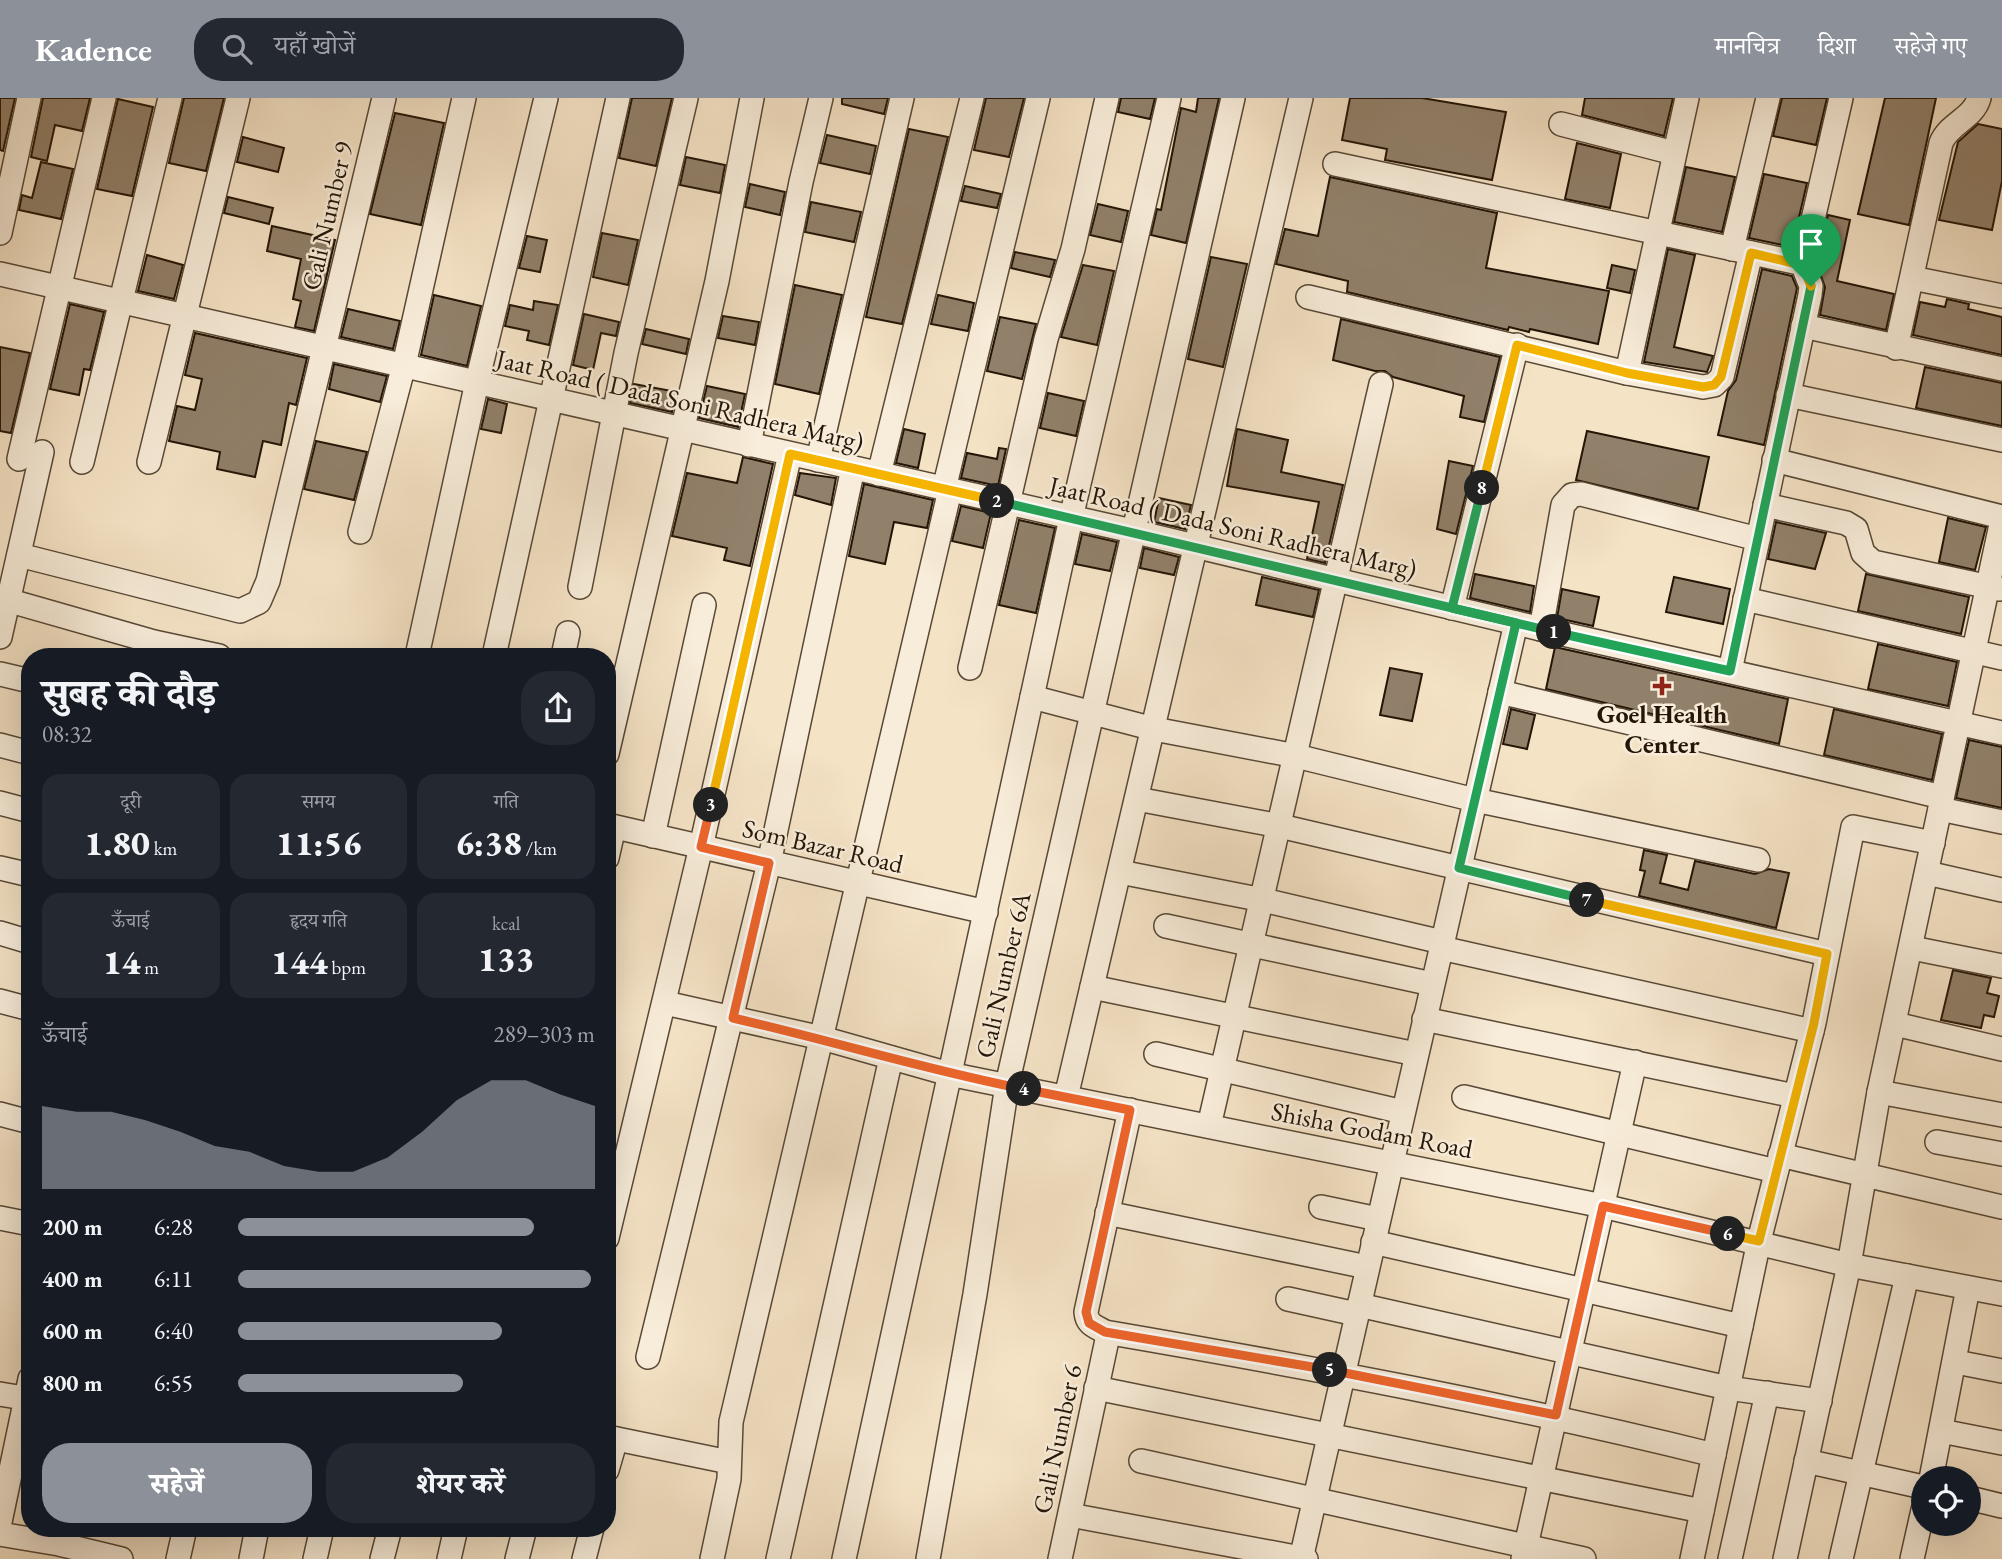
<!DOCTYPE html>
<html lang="hi">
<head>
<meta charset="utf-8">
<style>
  :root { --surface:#171b24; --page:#242831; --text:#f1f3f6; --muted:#9ea1a6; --accent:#8c9099 }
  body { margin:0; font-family:"EB Garamond","Noto Serif Devanagari",serif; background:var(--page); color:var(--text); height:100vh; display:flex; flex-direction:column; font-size:26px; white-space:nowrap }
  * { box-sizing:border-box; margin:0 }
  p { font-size:23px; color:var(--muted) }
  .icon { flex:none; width:38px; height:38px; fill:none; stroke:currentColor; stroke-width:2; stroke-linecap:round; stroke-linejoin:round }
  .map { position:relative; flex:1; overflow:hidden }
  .panel { position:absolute; left:21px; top:550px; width:595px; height:889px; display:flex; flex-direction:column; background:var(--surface); border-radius:28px; box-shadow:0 7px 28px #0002 }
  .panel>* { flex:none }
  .tools { position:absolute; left:1911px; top:1368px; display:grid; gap:14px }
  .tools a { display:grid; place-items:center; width:70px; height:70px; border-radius:50%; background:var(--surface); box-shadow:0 7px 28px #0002; font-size:35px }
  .pin { position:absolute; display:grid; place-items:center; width:60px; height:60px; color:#fff; margin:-72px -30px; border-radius:50% 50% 50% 0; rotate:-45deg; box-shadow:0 0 7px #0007 }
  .pin .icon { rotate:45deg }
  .km { position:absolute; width:35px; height:35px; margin:-18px; border-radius:50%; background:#222; color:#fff; font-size:19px; line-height:35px; text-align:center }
  .round { display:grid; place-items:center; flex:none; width:74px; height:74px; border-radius:28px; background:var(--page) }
  .summary { display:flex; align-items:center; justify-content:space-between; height:119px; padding:0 21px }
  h1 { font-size:38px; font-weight:800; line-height:52px }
  .metrics { display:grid; grid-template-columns:repeat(3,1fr); gap:10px; height:119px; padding:7px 21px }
  .metrics div { display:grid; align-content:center; border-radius:18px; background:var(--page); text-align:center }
  .metrics b { font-size:35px; font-weight:800 }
  .metrics small { font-size:19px; font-weight:400 }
  .metrics p { font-size:19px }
  .chart { height:196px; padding:14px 21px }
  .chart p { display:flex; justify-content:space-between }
  .chart svg { width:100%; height:126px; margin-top:7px; fill:var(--accent); opacity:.7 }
  .primary-button { display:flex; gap:14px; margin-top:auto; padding:14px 21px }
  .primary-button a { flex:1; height:80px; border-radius:28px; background:var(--accent); color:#fff; font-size:28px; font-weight:800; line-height:80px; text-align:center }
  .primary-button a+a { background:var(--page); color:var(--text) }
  ul { padding:0 21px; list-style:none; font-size:23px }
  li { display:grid; grid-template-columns:112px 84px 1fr; align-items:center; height:52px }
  li i { height:18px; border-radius:9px; background:var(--accent) }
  header { display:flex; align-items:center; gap:42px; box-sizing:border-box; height:98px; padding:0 35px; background:var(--accent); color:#fff }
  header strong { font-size:33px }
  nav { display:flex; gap:38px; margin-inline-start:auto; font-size:24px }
  .search { width:490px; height:63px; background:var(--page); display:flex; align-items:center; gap:18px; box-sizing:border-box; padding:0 24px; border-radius:28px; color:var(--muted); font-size:26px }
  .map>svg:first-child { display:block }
  .building { fill:#91806a; stroke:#241506; stroke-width:2 }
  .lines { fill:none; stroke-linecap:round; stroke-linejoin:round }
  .minor-casing { stroke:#584836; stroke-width:26 }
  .minor { stroke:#f8edda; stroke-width:23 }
  .split-1-casing { stroke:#fff; stroke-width:14 }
  .split-2-casing { stroke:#fff; stroke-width:14 }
  .split-3-casing { stroke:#fff; stroke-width:14 }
  .split-4-casing { stroke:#fff; stroke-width:14 }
  .split-5-casing { stroke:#fff; stroke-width:14 }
  .split-6-casing { stroke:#fff; stroke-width:14 }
  .split-7-casing { stroke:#fff; stroke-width:14 }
  .split-8-casing { stroke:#fff; stroke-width:14 }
  .split-9-casing { stroke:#fff; stroke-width:14 }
  .split-1 { stroke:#22a559; stroke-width:9 }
  .split-2 { stroke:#22a559; stroke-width:9 }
  .split-3 { stroke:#f5b400; stroke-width:9 }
  .split-4 { stroke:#f0652b; stroke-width:9 }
  .split-5 { stroke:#f0652b; stroke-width:9 }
  .split-6 { stroke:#f0652b; stroke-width:9 }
  .split-7 { stroke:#f5b400; stroke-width:9 }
  .split-8 { stroke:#22a559; stroke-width:9 }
  .split-9 { stroke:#f5b400; stroke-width:9 }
  .poi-dot { fill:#8f2418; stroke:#f8edda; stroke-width:2.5 }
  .labels { text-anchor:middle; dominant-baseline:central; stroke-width:5; stroke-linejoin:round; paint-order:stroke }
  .street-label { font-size:26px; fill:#241506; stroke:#f8edda }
  .poi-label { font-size:26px; font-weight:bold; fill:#241506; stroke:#f8edda }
</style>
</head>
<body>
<header>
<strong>Kadence</strong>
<div class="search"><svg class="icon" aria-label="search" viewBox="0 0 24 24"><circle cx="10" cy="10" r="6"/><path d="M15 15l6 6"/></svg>यहाँ खोजें</div>
<nav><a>मानचित्र</a><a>दिशा</a><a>सहेजे गए</a></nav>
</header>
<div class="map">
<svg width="2002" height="1461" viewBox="0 0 2002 1461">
  <rect width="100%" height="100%" fill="#f5e3c6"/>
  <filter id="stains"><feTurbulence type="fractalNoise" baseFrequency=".00286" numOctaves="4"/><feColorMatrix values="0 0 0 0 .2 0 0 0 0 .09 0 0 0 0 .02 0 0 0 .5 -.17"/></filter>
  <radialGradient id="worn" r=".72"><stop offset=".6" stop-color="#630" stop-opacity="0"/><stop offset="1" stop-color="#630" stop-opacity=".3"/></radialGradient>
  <!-- building -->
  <g class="building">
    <path d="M0,0H15L3,53L0,52Z"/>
    <path d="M43,0H90L82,33L55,27L47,63L31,59Z"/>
    <path d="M184,0H224L206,73L169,65Z"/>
    <path d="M632,0H672L656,68L619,60Z"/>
    <path d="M842,0H888L884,16L842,6Z"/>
    <path d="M986,0H1024L1009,59L974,52Z"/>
    <path d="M1121,0H1155L1150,21L1118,14Z"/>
    <path d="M1198,0H1219L1186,145L1151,137L1157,111L1161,112L1181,10L1196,14Z"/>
    <path d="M1350,0H1422L1506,14L1492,82L1385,62L1387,51L1342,42Z"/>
    <path d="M1585,0H1673L1664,38L1582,17Z"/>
    <path d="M1782,0H1827L1816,47L1773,38Z"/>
    <path d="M1885,0H1936L1909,127L1858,116Z"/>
    <path d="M118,1L153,9L132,98L97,91Z"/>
    <path d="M395,15L444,25L421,127L370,116Z"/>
    <path d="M1978,26L2002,31V83L1992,132L1939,122L1958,44Z"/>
    <path d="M909,31L948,39L902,226L866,219Z"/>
    <path d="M827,37L876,48L870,76L820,65Z"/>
    <path d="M243,39L284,50L278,74L237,64Z"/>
    <path d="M1577,45L1621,56L1610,110L1565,101Z"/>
    <path d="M686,59L725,67L720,95L680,87Z"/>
    <path d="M41,64L73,71L61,121L19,112L22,97L32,100Z"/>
    <path d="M1686,69L1735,79L1722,134L1674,124Z"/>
    <path d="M1764,76L1807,85L1792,149L1749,140Z"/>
    <path d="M1330,79L1497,115L1486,170L1609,193L1598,246L1530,231L1529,234L1509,229L1508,232L1347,194L1348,183L1276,166L1285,131L1318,138Z"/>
    <path d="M750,86L785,94L780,117L745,109Z"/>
    <path d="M965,88L1001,96L997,110L961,103Z"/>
    <path d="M228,99L273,110L269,126L224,115Z"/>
    <path d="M811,104L861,114L854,144L805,134Z"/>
    <path d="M1098,106L1128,113L1121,144L1090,137Z"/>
    <path d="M1828,117L1850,122L1837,183L1894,196L1886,232L1820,217L1825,189L1816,164Z"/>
    <path d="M272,128L335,142L314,233L295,229L301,203L293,201L301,161L267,153Z"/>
    <path d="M602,135L638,142L628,187L593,179Z"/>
    <path d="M527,138L547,142L540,174L519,170Z"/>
    <path d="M1668,151L1695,157L1674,249L1713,258L1707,274L1644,264Z"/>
    <path d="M1015,154L1055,162L1050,179L1011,170Z"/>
    <path d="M147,157L183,167L174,201L138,193Z"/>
    <path d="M1211,159L1247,166L1223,269L1188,261Z"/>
    <path d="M1083,167L1114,173L1097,247L1061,239Z"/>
    <path d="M1612,167L1635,172L1630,195L1607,190Z"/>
    <path d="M1762,171L1792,178L1797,190L1764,347L1718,337L1728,293L1736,282Z"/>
    <path d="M795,187L842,197L819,296L775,286Z"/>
    <path d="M434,197L481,208L467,268L421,257Z"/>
    <path d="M938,197L974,205L968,233L931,226Z"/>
    <path d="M1947,201L1969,206L1968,211L2002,219V257L1913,237L1920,204L1945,209Z"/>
    <path d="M534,203L558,207L549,247L527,242L529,233L505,228L510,207L533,212Z"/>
    <path d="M70,206L104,214L90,272L84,271L79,297L50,291Z"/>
    <path d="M348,211L400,223L393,251L341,239Z"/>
    <path d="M584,216L619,224L616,238L601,235L593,272L573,267Z"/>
    <path d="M723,218L759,224L755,247L718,240Z"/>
    <path d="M1000,219L1036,226L1022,281L987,273Z"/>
    <path d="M1341,221L1500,259L1484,324L1460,319L1464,298L1393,279L1385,273H1375L1333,262Z"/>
    <path d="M646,231L689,241L686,256L642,246Z"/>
    <path d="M195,235L307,260L296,307L289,305L281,347L263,343L255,379L217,371L220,354L169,343L177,308L195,312L202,281L185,277Z"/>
    <path d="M0,249L30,255L11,335L0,333Z"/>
    <path d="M334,266L387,278L380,304L329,291Z"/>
    <path d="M1925,269L2002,285V328L1916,310Z"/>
    <path d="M634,286L677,294L672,314L630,305Z"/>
    <path d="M707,288L745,296L738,329L699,320Z"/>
    <path d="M1048,295L1084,303L1076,338L1040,330Z"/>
    <path d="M488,301L507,306L501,335L481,331Z"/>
    <path d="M904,331L925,336L918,370L896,365Z"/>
    <path d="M1237,331L1288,342L1281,374L1343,387L1325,465L1307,461L1319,404L1227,388Z"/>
    <path d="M1587,333L1709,359L1698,411L1576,382Z"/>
    <path d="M316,343L367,354L354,402L304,391Z"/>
    <path d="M999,350L1006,351L998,388L961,380L967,355L997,361Z"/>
    <path d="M743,359L773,366L750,468L724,462L727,450L672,438L687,375L737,385Z"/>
    <path d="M1449,363L1473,368L1456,436L1437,431Z"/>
    <path d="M800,375L836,380L831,407L795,397Z"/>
    <path d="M864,386L933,402L927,430L894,424L885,466L849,458Z"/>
    <path d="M1159,400L1191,407L1185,431L1154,424Z"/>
    <path d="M961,408L991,415L983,450L952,443Z"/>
    <path d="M1948,420L1986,429L1975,472L1939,464Z"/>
    <path d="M1019,422L1055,430L1036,515L999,507Z"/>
    <path d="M1776,424L1826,435L1815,471L1768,461Z"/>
    <path d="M1082,436L1117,444L1110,473L1075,466Z"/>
    <path d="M1144,450L1179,459L1174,477L1140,470Z"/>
    <path d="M1475,476L1534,488L1530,514L1470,500Z"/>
    <path d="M1866,476L1969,499L1961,536L1858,513Z"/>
    <path d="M1262,479L1319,492L1313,519L1256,507Z"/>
    <path d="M1674,479L1730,491L1723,526L1666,514Z"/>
    <path d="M1562,491L1599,499L1593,528L1557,520Z"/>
    <path d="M1878,546L1957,564L1948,608L1868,591Z"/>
    <path d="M1555,549L1788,601L1779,646L1546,591Z"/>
    <path d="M1390,570L1422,576L1412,623L1380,617Z"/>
    <path d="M1511,611L1535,617L1527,651L1503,646Z"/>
    <path d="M1834,611L1942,636L1932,682L1824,657Z"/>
    <path d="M1969,642L2002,649V710L1956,700Z"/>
    <path d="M1644,752L1667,757L1660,785L1688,792L1695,763L1755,776L1769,771L1789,775L1776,830L1639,798L1645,773L1640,772Z"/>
    <path d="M1953,872L1991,880L1987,895L1999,898L1994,919L1984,917L1981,930L1941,922Z"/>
  </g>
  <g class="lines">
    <defs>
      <g id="minor">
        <path d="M1561,26L1674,55"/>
        <path d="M1335,66L1799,165L1805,156L1841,0"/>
        <path d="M0,135L29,0"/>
        <path d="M1732,151L1768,0"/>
        <path d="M0,176L1132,433L1541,531L2002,635"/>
        <path d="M1912,180L2002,198"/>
        <path d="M1308,199L1627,275L1703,289L1714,287L1722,279L1751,155"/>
        <path d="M1803,228L2002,271"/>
        <path d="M1896,250L1941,45C1949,25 1973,21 1979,0"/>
        <path d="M1627,275L1687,0"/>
        <path d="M1788,297L2002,342"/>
        <path d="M749,347L801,84L821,0"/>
        <path d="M19,361L104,0"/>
        <path d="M818,362L902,0"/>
        <path d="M1774,362L2002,419"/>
        <path d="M82,364L170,0"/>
        <path d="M149,364L238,0"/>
        <path d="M879,376L972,0"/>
        <path d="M944,391L1038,0"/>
        <path d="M1765,407L1846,425L1856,431L1863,455L1873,464L1999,491"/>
        <path d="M360,434L404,267L464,0"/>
        <path d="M19,457L240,513L259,504L268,483L384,0"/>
        <path d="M580,489L626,255L686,0"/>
        <path d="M0,500L154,544L219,558"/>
        <path d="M1745,501L2002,560"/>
        <path d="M1452,510L1517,247"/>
        <path d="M1541,531L1563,407L1572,397L1581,396L1758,441"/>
        <path d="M0,539L42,354"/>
        <path d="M417,558L477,284L546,0"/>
        <path d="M494,558L618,0"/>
        <path d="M563,558L568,535"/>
        <path d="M970,570L1046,241L1073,151L1107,0"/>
        <path d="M1730,573L1810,197L1811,188L1801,163"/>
        <path d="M0,576L30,583"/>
        <path d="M1500,594L1942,699"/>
        <path d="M1032,599L1154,631L1296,658L1475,702L1758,762"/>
        <path d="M0,647L30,655"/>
        <path d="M607,656L717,183L752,0"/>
        <path d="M1137,701L1280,728L1827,856"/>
        <path d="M0,705L30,713"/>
        <path d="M1940,711L2002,724"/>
        <path d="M607,727L986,814"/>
        <path d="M653,738L704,507"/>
        <path d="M607,760L614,729"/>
        <path d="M0,770L30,777"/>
        <path d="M1120,774L1263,802L1442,844"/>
        <path d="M1927,775L2002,792"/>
        <path d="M1166,828L1432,886"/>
        <path d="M0,835L30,844"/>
        <path d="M1441,850L1812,933"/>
        <path d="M1912,850L2002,868"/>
        <path d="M1092,889L1416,956"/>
        <path d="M0,903L30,911"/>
        <path d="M665,905L822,940L949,976L1603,1108L1849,1167L2002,1196"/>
        <path d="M1424,921L1795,998"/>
        <path d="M1895,926L2002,951"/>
        <path d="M1156,956L1403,1014"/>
        <path d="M1879,994L2002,1017"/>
        <path d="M1066,999L1301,0"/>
        <path d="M1464,999L1776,1073"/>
        <path d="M1130,1012L1086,1214C1087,1227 1095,1228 1105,1234C1309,1269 1512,1307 1714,1357"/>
        <path d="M0,1016L30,1024"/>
        <path d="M1209,1028L1381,286"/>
        <path d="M1937,1044L2002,1056"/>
        <path d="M1780,1057L2002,1109"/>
        <path d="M1321,1109L1378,1121"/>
        <path d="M1107,1115L1367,1169"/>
        <path d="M0,1120L30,1126"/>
        <path d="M607,1140L701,749L790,356"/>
        <path d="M1373,1144L1741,1228"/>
        <path d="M1288,1201L1356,1216"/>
        <path d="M1359,1207L1728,1290L1820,1303"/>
        <path d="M648,1259L769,765L853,370"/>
        <path d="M1956,1264L2002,1273"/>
        <path d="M1096,1290L1702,1413"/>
        <path d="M0,1296L30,1301"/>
        <path d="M1941,1333L2002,1345"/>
        <path d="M607,1339L729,1364"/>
        <path d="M1141,1363L1584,1461"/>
        <path d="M1806,1363L1923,1389"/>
        <path d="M607,1372L616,1341"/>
        <path d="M1931,1381L1968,1190"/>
        <path d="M1969,1400L2002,1408"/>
        <path d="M1070,1417L1306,1461"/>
        <path d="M0,1424L30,1281"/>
        <path d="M0,1436L59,1446L121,1461"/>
        <path d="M178,1461L185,1430"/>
        <path d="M251,1461L257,1430"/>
        <path d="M315,1461L322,1430"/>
        <path d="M382,1461L390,1430"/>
        <path d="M449,1461L456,1430"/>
        <path d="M517,1461L525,1430"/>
        <path d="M584,1461L592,1430"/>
        <path d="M712,1461L729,1381L731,1324L950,392"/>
        <path d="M778,1461L891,960"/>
        <path d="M844,1461L1071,420L1169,0"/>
        <path d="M928,1461L975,1196L1007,987L1233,0"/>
        <path d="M1060,1461L1107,1242L1105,1234"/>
        <path d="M1301,1461L1516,525"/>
        <path d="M1523,1461L1635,964"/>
        <path d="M1692,1461L1759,1143L1814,925L1853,729L1933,745"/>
        <path d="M1730,1461L1767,1295"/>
        <path d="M1785,1461L1849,1167L1879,994L2002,422"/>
        <path d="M1841,1461L1907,1178"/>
        <path d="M1912,1461L1923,1412"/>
      </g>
    </defs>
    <!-- minor casing -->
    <use href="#minor" class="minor-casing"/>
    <!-- minor -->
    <use href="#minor" class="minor"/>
  </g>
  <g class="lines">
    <defs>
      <path id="split-1" d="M1554,534L1730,573L1811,188"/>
      <path id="split-2" d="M997,403L1554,534"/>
      <path id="split-3" d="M711,707L790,356L997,403"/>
      <path id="split-4" d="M711,707L701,749L769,765L733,920C830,942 926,972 1024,991"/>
      <path id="split-5" d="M1024,991L1130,1012L1086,1214L1089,1225L1105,1234L1330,1272"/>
      <path id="split-6" d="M1330,1272L1556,1317L1603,1108L1728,1136"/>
      <path id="split-7" d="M1587,802L1827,856L1814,925L1759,1143L1728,1136"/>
      <path id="split-8" d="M1482,390L1452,510L1516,525L1459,770L1587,802"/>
      <path id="split-9" d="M1482,390L1517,247L1627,275L1703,289L1714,287L1721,279L1751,155L1793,165L1801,163L1811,188"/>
    </defs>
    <!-- split-1 casing -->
    <use href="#split-1" class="split-1-casing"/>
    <!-- split-2 casing -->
    <use href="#split-2" class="split-2-casing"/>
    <!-- split-3 casing -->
    <use href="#split-3" class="split-3-casing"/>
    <!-- split-4 casing -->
    <use href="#split-4" class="split-4-casing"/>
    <!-- split-5 casing -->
    <use href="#split-5" class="split-5-casing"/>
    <!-- split-6 casing -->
    <use href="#split-6" class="split-6-casing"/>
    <!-- split-7 casing -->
    <use href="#split-7" class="split-7-casing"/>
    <!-- split-8 casing -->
    <use href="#split-8" class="split-8-casing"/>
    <!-- split-9 casing -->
    <use href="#split-9" class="split-9-casing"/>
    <!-- split-1 -->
    <use href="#split-1" class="split-1"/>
    <!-- split-2 -->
    <use href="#split-2" class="split-2"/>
    <!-- split-3 -->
    <use href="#split-3" class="split-3"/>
    <!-- split-4 -->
    <use href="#split-4" class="split-4"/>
    <!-- split-5 -->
    <use href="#split-5" class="split-5"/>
    <!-- split-6 -->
    <use href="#split-6" class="split-6"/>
    <!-- split-7 -->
    <use href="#split-7" class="split-7"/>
    <!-- split-8 -->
    <use href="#split-8" class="split-8"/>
    <!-- split-9 -->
    <use href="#split-9" class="split-9"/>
  </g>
  <!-- markers -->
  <path class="poi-dot" d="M1658.5 577.5h7v7h7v7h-7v7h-7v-7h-7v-7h7z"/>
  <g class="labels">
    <!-- street labels -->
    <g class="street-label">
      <text transform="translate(327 118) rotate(-77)">Gali Number 9</text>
      <text transform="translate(680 302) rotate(13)">Jaat Road ( Dada Soni Radhera Marg)</text>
      <text transform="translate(1233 429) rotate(13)">Jaat Road ( Dada Soni Radhera Marg)</text>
      <text transform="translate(823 748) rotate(13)">Som Bazar Road</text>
      <text transform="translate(1003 877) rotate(-77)">Gali Number 6A</text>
      <text transform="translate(1372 1032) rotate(11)">Shisha Godam Road</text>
      <text transform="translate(1057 1341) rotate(-78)">Gali Number 6</text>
    </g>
    <!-- poi labels -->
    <g class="poi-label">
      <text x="1662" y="616">Goel Health<tspan x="1662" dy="30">Center</tspan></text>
    </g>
  </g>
  <rect width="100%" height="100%" filter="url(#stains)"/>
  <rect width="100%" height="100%" fill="url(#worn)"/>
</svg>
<div class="tools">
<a><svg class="icon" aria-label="locate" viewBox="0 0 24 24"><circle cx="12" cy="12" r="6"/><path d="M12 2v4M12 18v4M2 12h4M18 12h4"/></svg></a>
</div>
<div class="pin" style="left:1811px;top:188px;background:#1e9e55"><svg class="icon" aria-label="arrive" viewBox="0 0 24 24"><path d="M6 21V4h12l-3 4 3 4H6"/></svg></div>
<b class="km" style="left:1554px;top:534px">1</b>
<b class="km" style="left:997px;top:403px">2</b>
<b class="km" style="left:711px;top:707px">3</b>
<b class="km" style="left:1024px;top:991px">4</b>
<b class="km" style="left:1330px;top:1272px">5</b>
<b class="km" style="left:1728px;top:1136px">6</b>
<b class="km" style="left:1587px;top:802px">7</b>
<b class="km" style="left:1482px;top:390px">8</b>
<section class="panel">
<div class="summary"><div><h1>सुबह की दौड़</h1><p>08:32</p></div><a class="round"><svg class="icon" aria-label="share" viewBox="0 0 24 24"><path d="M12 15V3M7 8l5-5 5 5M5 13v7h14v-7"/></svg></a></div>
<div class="metrics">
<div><p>दूरी</p><b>1.80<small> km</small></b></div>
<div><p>समय</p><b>11:56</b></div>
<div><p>गति</p><b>6:38<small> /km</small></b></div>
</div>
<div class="metrics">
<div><p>ऊँचाई</p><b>14<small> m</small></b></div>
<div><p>हृदय गति</p><b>144<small> bpm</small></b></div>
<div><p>kcal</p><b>133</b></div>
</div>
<div class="chart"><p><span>ऊँचाई</span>289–303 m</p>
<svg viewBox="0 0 160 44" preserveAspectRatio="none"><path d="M0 44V15L10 17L20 17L30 20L40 24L50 29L60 31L70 36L80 38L90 38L100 33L110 24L120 13L130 6L140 6L150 11L160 15V44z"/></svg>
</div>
<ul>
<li><b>200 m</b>6:28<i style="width:83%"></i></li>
<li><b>400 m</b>6:11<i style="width:99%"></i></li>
<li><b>600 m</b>6:40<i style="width:74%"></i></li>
<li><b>800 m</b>6:55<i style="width:63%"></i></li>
</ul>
<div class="primary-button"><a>सहेजें</a><a>शेयर करें</a></div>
</section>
</div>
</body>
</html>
